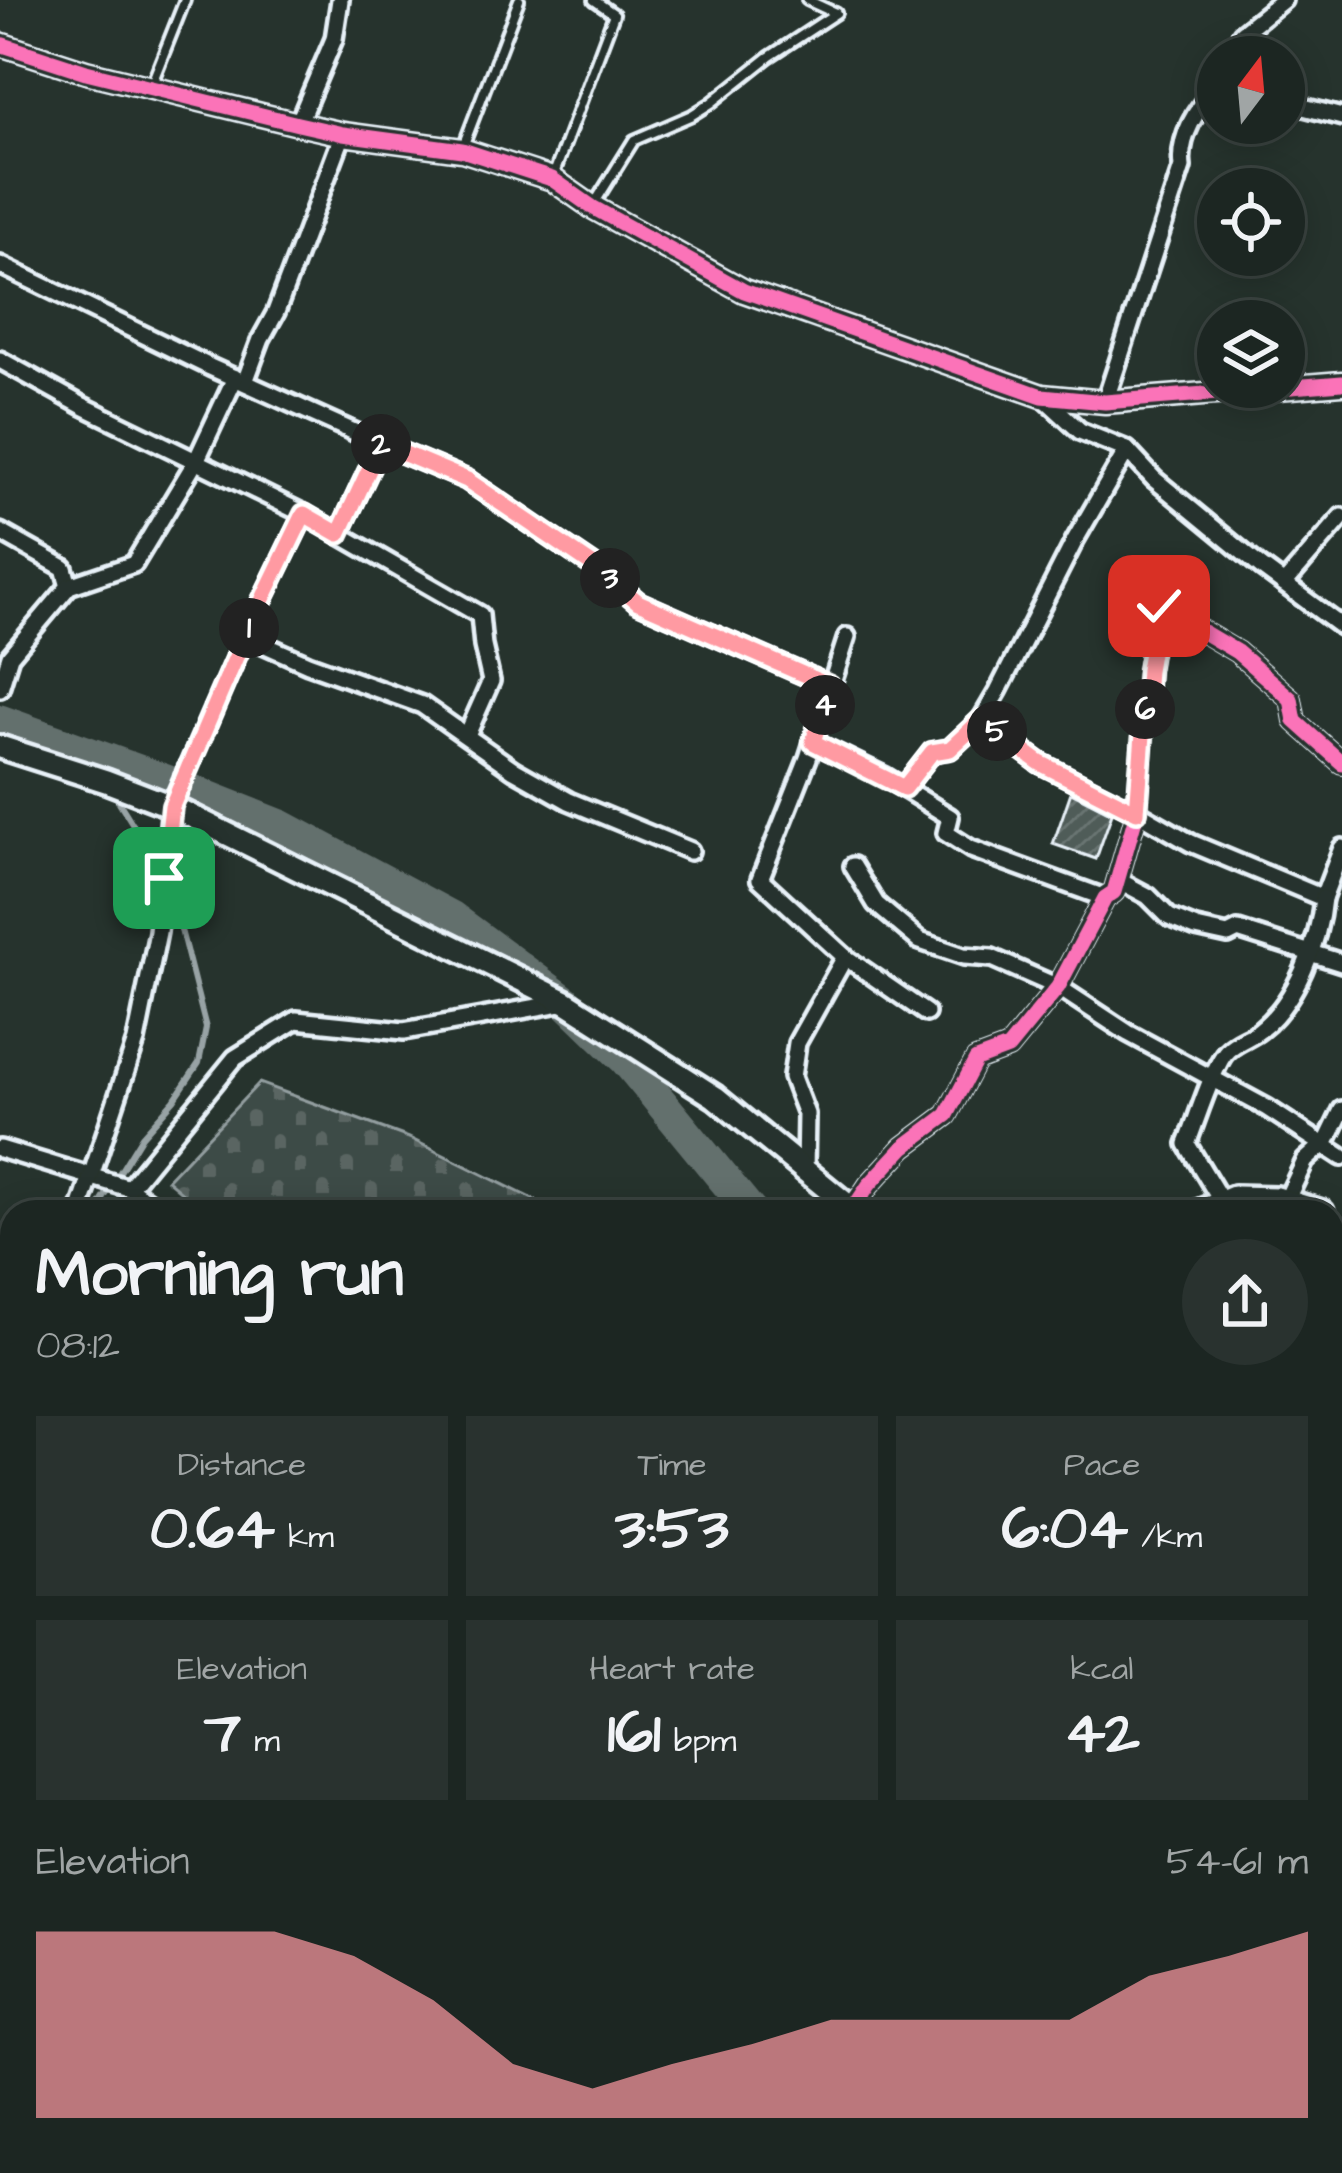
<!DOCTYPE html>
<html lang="en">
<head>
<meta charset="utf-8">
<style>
  :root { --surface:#1c2622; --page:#29322f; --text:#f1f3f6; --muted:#a0a5a5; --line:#3a4340; --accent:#ff9aa2 }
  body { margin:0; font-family:"Architects Daughter",sans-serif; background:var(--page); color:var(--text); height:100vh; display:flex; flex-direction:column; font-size:45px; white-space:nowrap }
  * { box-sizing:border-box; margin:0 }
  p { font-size:39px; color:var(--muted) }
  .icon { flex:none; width:66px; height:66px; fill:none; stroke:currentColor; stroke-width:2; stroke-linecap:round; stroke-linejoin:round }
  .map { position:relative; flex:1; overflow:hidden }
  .drawer { position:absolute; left:0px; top:1200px; width:1344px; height:975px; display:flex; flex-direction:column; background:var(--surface); border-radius:36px 36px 0 0; box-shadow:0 6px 30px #0003,0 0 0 3px var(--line) }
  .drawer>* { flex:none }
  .needle { width:78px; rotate:16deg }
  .fabs { position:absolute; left:1197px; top:36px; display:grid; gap:24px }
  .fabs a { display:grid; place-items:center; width:108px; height:108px; border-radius:50%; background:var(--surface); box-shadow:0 6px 30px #0003,0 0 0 3px var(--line); font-size:60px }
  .pin { position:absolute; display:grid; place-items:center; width:102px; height:102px; color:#fff; margin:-51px; border-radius:24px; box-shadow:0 6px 18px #0006 }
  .km { position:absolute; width:60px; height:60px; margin:-30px; border-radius:50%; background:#222; color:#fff; font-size:33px; line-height:60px; text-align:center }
  .round { display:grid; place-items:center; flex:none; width:126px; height:126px; border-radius:63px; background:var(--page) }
  .overview { display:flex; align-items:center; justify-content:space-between; height:204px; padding:0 36px }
  h1 { font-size:66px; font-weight:800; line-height:90px }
  .stats { display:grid; grid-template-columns:repeat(3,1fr); gap:18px; height:204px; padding:12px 36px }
  .stats div { display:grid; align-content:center; border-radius:0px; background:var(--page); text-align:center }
  .stats b { font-size:60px; font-weight:800 }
  .stats small { font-size:33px; font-weight:400 }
  .stats p { font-size:33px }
  .chart { height:336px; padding:24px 36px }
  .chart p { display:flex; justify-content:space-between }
  .chart svg { width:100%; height:216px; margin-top:12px; fill:var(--accent); opacity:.7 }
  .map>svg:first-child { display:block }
  .cemetery { fill:url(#cemetery-stones); stroke:#939ea0; stroke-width:3 }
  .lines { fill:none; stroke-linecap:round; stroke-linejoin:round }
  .stream { stroke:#98a3a5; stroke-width:6 }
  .river { stroke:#636f6d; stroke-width:33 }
  .building { fill:url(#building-hatch); stroke:#e8f1f8; stroke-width:3 }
  .service-casing { stroke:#e8f1f8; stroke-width:16 }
  .minor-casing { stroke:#e8f1f8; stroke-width:24 }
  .tertiary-casing { stroke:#e8f1f8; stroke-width:27 }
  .secondary-casing { stroke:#e8f1f8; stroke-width:30 }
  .service { stroke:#26332d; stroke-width:8 }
  .minor { stroke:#26332d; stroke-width:15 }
  .tertiary { stroke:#26332d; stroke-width:18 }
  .secondary { stroke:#26332d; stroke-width:21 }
  .cycleway-casing { stroke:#26332d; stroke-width:22 }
  .cycleway { stroke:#fb73b8; stroke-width:15 }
  .route-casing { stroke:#fff; stroke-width:24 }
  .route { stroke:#ff9aa2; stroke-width:15 }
</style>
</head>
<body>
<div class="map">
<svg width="1342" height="2173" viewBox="0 0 1342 2173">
  <defs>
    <pattern id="cemetery-stones" width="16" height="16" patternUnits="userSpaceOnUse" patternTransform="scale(3)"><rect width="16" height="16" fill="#3e4b47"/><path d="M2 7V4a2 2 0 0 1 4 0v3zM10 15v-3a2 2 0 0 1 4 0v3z" fill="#5a6562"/></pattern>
    <pattern id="building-hatch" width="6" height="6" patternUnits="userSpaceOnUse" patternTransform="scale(3)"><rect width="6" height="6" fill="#505c59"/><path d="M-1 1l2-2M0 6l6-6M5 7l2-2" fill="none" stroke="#697472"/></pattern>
  </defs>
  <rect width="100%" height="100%" fill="#26332d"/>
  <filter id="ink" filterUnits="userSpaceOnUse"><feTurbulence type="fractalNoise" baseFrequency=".00833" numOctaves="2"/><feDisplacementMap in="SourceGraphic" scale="24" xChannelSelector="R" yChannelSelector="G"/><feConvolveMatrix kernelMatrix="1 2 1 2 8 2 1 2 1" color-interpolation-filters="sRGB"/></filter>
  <g filter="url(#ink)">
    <!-- cemetery -->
    <path class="cemetery" d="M259,1083L409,1138L559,1212H205L167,1180Z"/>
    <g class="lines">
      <!-- stream -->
      <g class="stream">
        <path d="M79,749L96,769"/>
        <path d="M111,789L161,870"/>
        <path d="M99,1212V1206L142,1136L174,1100L199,1063L206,1028L180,926L167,888"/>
        <path d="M1332,1217L1342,1221"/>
        <path d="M1334,1994L1342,1995"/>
        <path d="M120,2173L123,2163"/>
      </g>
      <!-- river -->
      <g class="river">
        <path d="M0,721L180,786L281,826L451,917L566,1002L626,1060L751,1212"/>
        <path d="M1332,1992L1342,2003"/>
      </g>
    </g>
    <!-- building -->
    <path class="building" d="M1071,792L1112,813L1096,859L1053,844Z"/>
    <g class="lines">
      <defs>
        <g id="service">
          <path d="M807,0L835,13"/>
          <path d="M150,88L185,0"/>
          <path d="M462,149L519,0"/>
          <path d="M552,179L614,14L594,0"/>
          <path d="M594,204L634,140L692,115L711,103L769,57L836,13"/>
        </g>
        <g id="minor">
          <path d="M1231,57L1242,33L1283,0"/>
          <path d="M1284,102L1342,117"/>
          <path d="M298,124L334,39L340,0"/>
          <path d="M0,265L210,367L381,444"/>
          <path d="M0,360L83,406L304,514L480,615L483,646L491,681L467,735"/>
          <path d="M245,382L261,339L276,312L343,134"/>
          <path d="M1042,396L1080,431L1127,450L1154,479L1261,567L1342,627"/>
          <path d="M1105,402L1182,167C1178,136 1197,108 1218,85"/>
          <path d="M0,532L64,568L69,586"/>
          <path d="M339,534L381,444L467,480L601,571L638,602L830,686"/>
          <path d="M1284,584L1342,517"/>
          <path d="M245,636L308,664L422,705L514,770L569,801L690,851"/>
          <path d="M0,688L10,656L69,586L134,564L196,461L235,378"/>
          <path d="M981,720L1040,763L1137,812L1191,843L1323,898L1342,848"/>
          <path d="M813,742L884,776L950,817L946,833L971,849L1105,898"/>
          <path d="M904,788L932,752L950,749L981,720L998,691L1075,540L1127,450"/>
          <path d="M853,866L876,904L920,941L964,956L992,958L1058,987L1128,1033L1267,1108L1342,1157"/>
          <path d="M1118,880L1148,896L1169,917L1196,928L1228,935L1238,930L1342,963"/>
          <path d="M845,957L926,1013"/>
          <path d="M0,1149L129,1188L162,1212"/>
          <path d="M805,1170L806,1114L792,1077L797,1043L845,957L760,879L808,758L847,637"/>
          <path d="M129,1188L235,1058L296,1020L404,1031L566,1002"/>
          <path d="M1286,1201L1305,1161L1327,1141L1342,1110"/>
          <path d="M1222,1202L1187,1144C1195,1125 1215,1060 1228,1050C1237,1041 1250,1038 1260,1030C1296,1002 1319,942 1323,898"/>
          <path d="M853,1209L869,1185L904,1147L947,1115L976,1060L1008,1048L1058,987L1105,898L1114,892L1137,812L1148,671L1159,606L1237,652L1291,699L1295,721L1342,763"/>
          <path d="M79,1212L136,1041L158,932L171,806L245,636L304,514"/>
          <path d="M0,1375L12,1354"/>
          <path d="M0,1546L12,1507"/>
          <path d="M1332,1585L1342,1589"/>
          <path d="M0,1611L12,1615"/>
          <path d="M0,1847L12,1853"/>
          <path d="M1332,1886L1342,1890"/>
          <path d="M0,2070L12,2072"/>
          <path d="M446,2163L467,2173"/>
          <path d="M874,2163L894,2173"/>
          <path d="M1183,2163L1195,2173"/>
          <path d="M5,2173L12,2154"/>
          <path d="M337,2173L341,2163"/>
          <path d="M737,2173L742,2163"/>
          <path d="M1065,2173L1071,2163"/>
        </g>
        <path id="tertiary" d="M0,44L86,72L298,124L343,134L462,150L552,179L592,207L744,291L1042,396L1105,402L1342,383"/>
        <g id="secondary">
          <path d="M0,747L106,781L171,806L566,1002L715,1097L856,1212"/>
          <path d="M1198,1212L1234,1197L1277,1198L1322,1212"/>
        </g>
      </defs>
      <!-- service casing -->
      <use href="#service" class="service-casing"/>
      <!-- minor casing -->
      <use href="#minor" class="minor-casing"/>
      <!-- tertiary casing -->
      <use href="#tertiary" class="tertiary-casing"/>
      <!-- secondary casing -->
      <use href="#secondary" class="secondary-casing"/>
      <!-- service -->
      <use href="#service" class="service"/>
      <!-- minor -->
      <use href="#minor" class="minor"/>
      <!-- tertiary -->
      <use href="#tertiary" class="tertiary"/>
      <!-- secondary -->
      <use href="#secondary" class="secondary"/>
      <defs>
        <g id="cycleway">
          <path d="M0,44L86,72L298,124L343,134L462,150L552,179L592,207L744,291L1042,396L1105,402L1342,383"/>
          <path d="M853,1209L869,1185L904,1147L947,1115L976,1060L1008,1048L1058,987L1105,898L1114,892L1137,812L1148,671L1159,606L1237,652L1291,699L1295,721L1342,763"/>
        </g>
      </defs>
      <!-- cycleway casing -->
      <use href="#cycleway" class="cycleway-casing"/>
      <!-- cycleway -->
      <use href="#cycleway" class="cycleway"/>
    </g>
  </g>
  <g class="lines" filter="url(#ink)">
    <defs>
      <path id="route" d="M164,878L172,806L245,636L304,514L339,534L381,444L467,480L601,571L638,602L830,686L813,742L904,788L932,752L950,749L981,720L1040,763L1137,812L1148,670L1159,606"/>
    </defs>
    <!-- route casing -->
    <use href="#route" class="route-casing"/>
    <!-- route -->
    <use href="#route" class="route"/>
  </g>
</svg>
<div class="fabs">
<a><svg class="needle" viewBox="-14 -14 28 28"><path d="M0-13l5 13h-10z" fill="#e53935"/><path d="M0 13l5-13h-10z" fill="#a0a5a5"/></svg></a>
<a><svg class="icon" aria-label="locate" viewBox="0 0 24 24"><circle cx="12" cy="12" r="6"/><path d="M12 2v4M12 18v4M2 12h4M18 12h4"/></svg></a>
<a><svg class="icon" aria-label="layers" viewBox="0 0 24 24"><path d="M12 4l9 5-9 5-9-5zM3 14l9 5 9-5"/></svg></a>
</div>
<div class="pin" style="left:164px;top:878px;background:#1e9e55"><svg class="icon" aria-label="arrive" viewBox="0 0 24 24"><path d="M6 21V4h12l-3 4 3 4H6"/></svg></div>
<div class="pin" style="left:1159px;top:606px;background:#d93025"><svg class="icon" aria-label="check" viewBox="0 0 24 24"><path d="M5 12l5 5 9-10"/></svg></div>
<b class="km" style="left:249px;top:628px">1</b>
<b class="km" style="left:381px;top:444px">2</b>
<b class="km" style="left:610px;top:578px">3</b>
<b class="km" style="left:825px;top:705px">4</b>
<b class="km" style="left:997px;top:731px">5</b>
<b class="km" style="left:1145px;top:709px">6</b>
<section class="drawer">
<div class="overview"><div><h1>Morning run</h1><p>08:12</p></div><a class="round"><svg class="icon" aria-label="share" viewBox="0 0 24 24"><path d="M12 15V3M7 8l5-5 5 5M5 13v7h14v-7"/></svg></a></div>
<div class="stats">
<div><p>Distance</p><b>0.64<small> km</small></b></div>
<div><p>Time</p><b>3:53</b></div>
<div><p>Pace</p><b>6:04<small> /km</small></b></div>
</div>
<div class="stats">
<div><p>Elevation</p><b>7<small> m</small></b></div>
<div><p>Heart rate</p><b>161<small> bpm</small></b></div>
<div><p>kcal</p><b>42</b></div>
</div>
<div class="chart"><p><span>Elevation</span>54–61 m</p>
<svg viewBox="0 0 160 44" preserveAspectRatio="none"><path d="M0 44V6L10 6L20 6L30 6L40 11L50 20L60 33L70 38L80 33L90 29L100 24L110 24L120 24L130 24L140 15L150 11L160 6V44z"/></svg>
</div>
</section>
</div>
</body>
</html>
